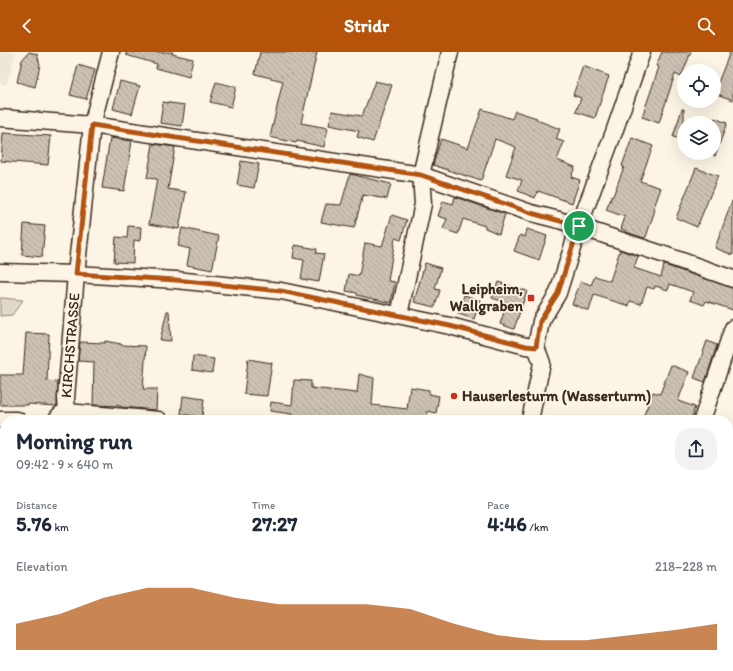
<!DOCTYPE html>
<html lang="en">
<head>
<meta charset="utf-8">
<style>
  :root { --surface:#fff; --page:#f2f2f3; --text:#1f2937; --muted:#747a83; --accent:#b45309 }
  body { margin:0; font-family:Itim,sans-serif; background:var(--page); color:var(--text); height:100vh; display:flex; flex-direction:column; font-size:15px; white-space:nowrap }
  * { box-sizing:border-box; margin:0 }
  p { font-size:13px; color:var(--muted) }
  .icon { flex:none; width:22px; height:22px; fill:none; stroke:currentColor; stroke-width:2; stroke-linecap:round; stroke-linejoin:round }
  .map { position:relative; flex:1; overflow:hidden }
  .drawer { position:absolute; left:0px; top:363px; width:733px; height:256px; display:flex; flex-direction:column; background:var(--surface); border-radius:16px 16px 0 0; box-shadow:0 4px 16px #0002 }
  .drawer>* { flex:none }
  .buttons { position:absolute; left:677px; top:12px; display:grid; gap:8px }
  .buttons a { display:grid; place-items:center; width:44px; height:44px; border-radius:50%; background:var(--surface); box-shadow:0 4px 16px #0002; font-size:20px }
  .pin { position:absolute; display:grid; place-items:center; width:34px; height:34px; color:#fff; margin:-17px; border:2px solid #fff; border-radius:50%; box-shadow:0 1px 4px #0007 }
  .round { display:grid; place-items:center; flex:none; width:42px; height:42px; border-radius:16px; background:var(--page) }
  .summary { display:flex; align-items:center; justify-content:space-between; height:68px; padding:0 16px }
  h1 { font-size:22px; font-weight:800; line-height:30px }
  .stats { display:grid; grid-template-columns:repeat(3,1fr); gap:6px; height:68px; padding:4px 16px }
  .stats div { display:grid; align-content:center }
  .stats b { font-size:20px; font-weight:800 }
  .stats small { font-size:11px; font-weight:400 }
  .stats p { font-size:11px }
  .chart { height:112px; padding:8px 16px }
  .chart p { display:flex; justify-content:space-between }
  .chart svg { width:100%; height:72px; margin-top:4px; fill:var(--accent); opacity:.7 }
  header { display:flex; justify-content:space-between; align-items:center; height:52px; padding:0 16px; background:var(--accent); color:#fff; font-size:18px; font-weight:800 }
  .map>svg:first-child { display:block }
  .built { fill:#eee6d6 }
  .green { fill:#e0d8c8; stroke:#8e8173 }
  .building { fill:url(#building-back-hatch); stroke:#3b2a1e }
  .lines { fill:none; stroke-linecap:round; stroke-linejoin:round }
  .minor-casing { stroke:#3b2a1e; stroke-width:19 }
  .minor { stroke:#fcf5e5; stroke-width:16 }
  .route-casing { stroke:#fff; stroke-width:8 }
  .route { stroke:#b45309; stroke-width:5 }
  .poi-dot { fill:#c8321e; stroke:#fcf5e5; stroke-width:1.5 }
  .labels { text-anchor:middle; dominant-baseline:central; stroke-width:3.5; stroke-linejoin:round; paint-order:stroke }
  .poi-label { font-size:15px; font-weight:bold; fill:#3b2a1e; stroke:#fcf5e5; text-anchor:end }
  .street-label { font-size:15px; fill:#3b2a1e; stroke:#fcf5e5 }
</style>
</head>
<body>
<header><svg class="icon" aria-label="back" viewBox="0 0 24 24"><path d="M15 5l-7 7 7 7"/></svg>Stridr<svg class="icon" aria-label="search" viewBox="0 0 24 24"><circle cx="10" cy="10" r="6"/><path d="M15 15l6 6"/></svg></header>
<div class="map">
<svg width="733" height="619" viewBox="0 0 733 619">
  <defs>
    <pattern id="building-back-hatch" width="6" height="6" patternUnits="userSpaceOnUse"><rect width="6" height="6" fill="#ccc2b3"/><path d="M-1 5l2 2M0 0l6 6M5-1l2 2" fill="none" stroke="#b0a79a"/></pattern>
  </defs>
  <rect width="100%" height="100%" fill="#fcf5e5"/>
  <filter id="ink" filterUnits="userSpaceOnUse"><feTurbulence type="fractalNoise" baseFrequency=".025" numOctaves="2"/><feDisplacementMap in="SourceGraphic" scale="8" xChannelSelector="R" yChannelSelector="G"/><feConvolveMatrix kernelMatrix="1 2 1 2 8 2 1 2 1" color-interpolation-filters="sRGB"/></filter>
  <g filter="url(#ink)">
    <!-- built -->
    <path class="built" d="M0,0H16L6,33L0,31Z"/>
    <!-- green -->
    <path class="green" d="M0,246H2L23,248L12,263L0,264Z"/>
    <!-- building -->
    <g class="building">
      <path d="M29,0L37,2L40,13L35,35L17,30L22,8Z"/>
      <path d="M126,0H173L172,2L193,7L189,25L156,16L157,12L126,3Z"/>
      <path d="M260,0H317L301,71L328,76L324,95L297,89L296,91L270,85L283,29L255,22Z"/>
      <path d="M662,0H691L681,25L675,22L659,71L642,65L659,15L656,14Z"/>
      <path d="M730,0H733V48L714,41Z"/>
      <path d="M78,13L95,18L86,47L70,43Z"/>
      <path d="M583,14L609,24L595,66L576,60L581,46L573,43Z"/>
      <path d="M120,29L140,34L132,62L113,57Z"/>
      <path d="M375,29L392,33L373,90L357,85L359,79L329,73L332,59L362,64Z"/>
      <path d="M216,30L236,35L231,55L210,50Z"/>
      <path d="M163,50L185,53L182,74L160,71Z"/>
      <path d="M482,57L512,67L515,59L537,66V68L560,77L556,87L564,90L557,108L575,115L571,125L580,128L572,151L538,139L535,146L518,139L522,128L506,123L516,95L495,87L481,129L433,113L441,87L468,96Z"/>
      <path d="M682,57H684V88L673,85Z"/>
      <path d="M714,66L727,71L715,104H714Z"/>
      <path d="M3,81L51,84L48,113L1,109Z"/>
      <path d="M110,86L132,89L124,139L102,136Z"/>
      <path d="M632,86L653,94L640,129L661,136L653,158H655L646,185L644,186L626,180L627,179L621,177L625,165L606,158L612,144H613L624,115L622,114Z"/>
      <path d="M153,92L175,95L168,137L186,140L179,177L149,172L157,127L147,126Z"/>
      <path d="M241,109L259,112L254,136L237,133Z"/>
      <path d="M696,116L718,124L697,175L676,166Z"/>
      <path d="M350,122L391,132L387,147L363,143L354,176L321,170L326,152L341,153Z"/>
      <path d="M455,145L505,162L499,182L485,176V174L463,167L458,182L443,177L447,167L438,164L443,149L453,152Z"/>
      <path d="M732,149H733V203L715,196Z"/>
      <path d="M392,163L407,168L401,188L395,186L388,229L395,230L391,251L357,243V241L346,239L349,222L359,224L365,191L382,194Z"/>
      <path d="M24,172L45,174L42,205L22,203Z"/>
      <path d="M128,174L141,175L140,189L134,188L133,211L114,210L116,185L127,186Z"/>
      <path d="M182,176L219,184L212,218L187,213L190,197L178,194Z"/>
      <path d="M527,177L547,184L539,208L514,199L520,183L525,185Z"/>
      <path d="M295,193L317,197L316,201L324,202L319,230L301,227L304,208L293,206Z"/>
      <path d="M620,198L638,204L634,216L661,225L664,213L733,236V258L706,249L704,253L690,248L693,240L670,232L668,238L655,234L654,237L647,235L641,252L630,249L629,254L594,243L589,259L572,252L581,229L591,233L595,224L610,229Z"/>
      <path d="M425,211L441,216L435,237L440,238L435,255L414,250Z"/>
      <path d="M498,230L527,239L514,277L500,272L507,251L492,246Z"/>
      <path d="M464,243L480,248L474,267L458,262Z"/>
      <path d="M167,259H169L171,289L160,288Z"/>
      <path d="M26,281L49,282L47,329L58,330L57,353L56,354L28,352V353H0V323H23Z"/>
      <path d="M105,289L121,292V293L146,294L143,337H157L156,358L121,355V354L93,353L94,310L78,309L80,290L105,291Z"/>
      <path d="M707,289L717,293L705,330L694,326Z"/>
      <path d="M193,304L214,307L212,321L192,318Z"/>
      <path d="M248,307L272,311L267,344L244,342Z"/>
      <path d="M671,313L689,320L678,349L695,355L691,368H642L653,340L660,342Z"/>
      <path d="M359,322L374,326L372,353L407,357L410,335L429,338V342L439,344L436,361L428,359L427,368H415L399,366V368H291L292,362L270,359L271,350L292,353L294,328L311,329V336L357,341Z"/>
      <path d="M183,344L204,347L202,365L181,362Z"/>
    </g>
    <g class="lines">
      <defs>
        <g id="minor">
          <path d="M0,66L92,73L421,123L531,161L559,168L659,201L733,227"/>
          <path d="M0,220L76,222L176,228L281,239L450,274L526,294L536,295"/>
          <path d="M399,263L423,152L421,123L450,0"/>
          <path id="s1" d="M67,360L66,346L76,222L92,73L111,0"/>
          <path d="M0,368H17"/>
          <path d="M56,368C59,363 61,361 67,360L159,368"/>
          <path d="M530,368L542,311L536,295L541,269L558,241L579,174L614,80L642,0"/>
          <path d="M702,368L733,276"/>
          <path d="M728,489L733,490"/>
          <path d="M67,614L72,619"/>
          <path d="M39,619L40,614"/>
          <path d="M355,619L356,614"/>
          <path d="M489,619L490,614"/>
          <path d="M611,619L612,614"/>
        </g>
      </defs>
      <!-- minor casing -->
      <use href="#minor" class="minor-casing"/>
      <!-- minor -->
      <use href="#minor" class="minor"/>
    </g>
  </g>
  <g class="lines" filter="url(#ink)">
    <defs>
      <path id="route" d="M92,73L421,123L531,161L579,174L558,241L540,269L536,295L526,294L450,274L281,239L176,228L76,222Z"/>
    </defs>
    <!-- route casing -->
    <use href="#route" class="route-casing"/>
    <!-- route -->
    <use href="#route" class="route"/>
  </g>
  <!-- markers -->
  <g class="poi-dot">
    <rect x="527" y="242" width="8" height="8" rx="2"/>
    <circle cx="454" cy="344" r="4"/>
  </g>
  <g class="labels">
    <!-- poi labels -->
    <g class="poi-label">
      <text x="523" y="237">Leipheim,<tspan x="523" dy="17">Wallgraben</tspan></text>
      <text x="462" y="344" text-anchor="start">Hauserlesturm (Wasserturm)</text>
    </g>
    <!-- street labels -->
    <g class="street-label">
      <text stroke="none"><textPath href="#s1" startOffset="67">KIRCHSTRASSE</textPath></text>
    </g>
  </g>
</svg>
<div class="buttons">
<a><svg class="icon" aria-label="locate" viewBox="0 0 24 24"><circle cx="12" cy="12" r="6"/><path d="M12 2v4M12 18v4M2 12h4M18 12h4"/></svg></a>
<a><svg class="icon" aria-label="layers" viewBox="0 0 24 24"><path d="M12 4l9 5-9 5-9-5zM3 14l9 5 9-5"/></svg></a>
</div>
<div class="pin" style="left:579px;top:174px;background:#1e9e55"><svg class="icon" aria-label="arrive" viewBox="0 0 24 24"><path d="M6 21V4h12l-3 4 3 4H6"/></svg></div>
<section class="drawer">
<div class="summary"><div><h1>Morning run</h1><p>09:42 · 9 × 640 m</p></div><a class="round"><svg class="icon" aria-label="share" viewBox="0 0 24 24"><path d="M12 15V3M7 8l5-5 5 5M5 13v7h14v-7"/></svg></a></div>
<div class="stats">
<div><p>Distance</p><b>5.76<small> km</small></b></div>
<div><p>Time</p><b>27:27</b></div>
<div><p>Pace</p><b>4:46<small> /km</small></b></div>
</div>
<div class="chart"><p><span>Elevation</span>218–228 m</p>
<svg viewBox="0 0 160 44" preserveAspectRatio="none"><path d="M0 44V28L10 22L20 12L30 6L40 6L50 12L60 16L70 16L80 16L90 19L100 28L110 35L120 38L130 38L140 35L150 32L160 28V44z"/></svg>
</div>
</section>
</div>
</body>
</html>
